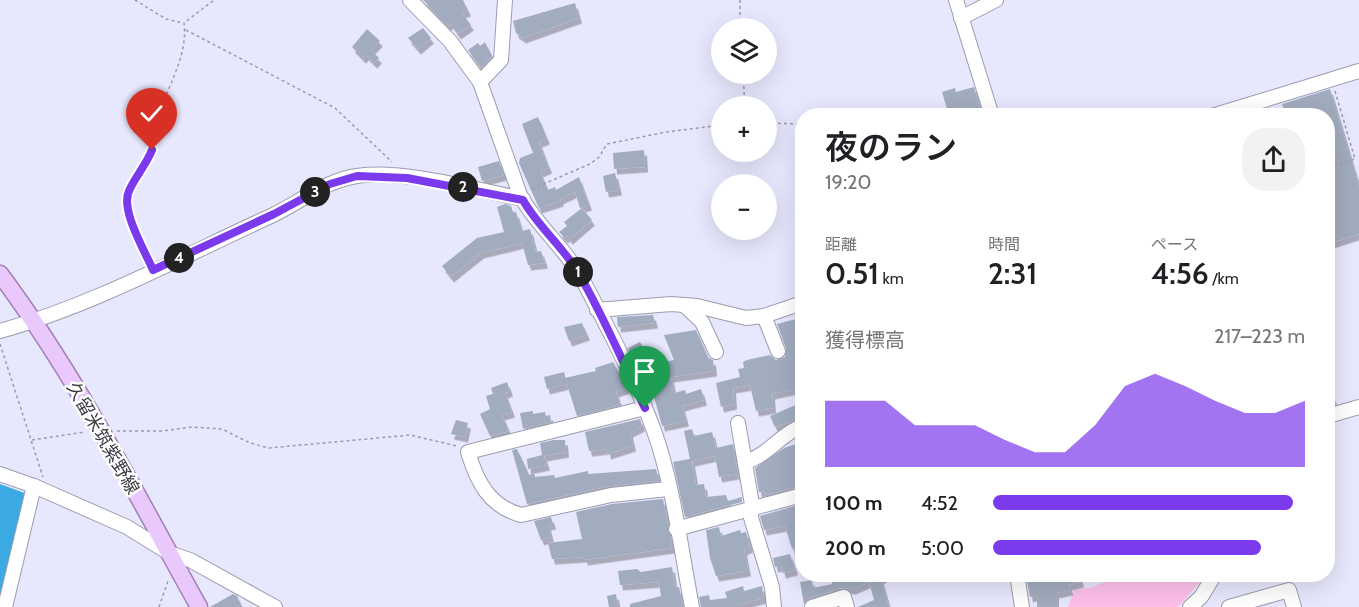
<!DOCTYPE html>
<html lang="ja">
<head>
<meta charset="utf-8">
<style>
  :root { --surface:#fff; --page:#f2f2f2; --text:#202124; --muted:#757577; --accent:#7c3aed }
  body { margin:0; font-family:Cabin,"Noto Sans JP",sans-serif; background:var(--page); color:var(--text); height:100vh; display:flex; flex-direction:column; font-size:22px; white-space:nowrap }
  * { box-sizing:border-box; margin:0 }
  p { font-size:20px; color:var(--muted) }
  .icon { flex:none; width:33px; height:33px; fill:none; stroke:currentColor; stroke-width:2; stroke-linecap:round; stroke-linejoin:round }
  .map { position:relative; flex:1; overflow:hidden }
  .sheet { position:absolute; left:795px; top:108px; width:540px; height:474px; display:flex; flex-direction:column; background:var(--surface); border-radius:24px; box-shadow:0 6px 24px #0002 }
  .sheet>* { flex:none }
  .controls { position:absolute; left:711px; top:18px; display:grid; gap:12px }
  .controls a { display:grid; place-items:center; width:66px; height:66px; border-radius:50%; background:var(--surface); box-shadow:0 6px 24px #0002; font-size:30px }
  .pin { position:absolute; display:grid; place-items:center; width:51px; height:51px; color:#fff; margin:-62px -26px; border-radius:50% 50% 50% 0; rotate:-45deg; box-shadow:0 0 6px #0007 }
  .pin .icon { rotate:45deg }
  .km { position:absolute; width:30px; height:30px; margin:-15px; border-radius:50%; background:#222; color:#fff; font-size:16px; line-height:30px; text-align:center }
  .round { display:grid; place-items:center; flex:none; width:63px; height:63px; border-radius:24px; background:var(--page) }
  .summary { display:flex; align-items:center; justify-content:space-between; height:102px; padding:0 30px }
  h1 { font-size:33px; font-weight:600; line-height:45px }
  .stats { display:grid; grid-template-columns:repeat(3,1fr); gap:9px; height:102px; padding:6px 30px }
  .stats div { display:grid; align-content:center }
  .stats b { font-size:30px; font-weight:600 }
  .stats small { font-size:16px; font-weight:400 }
  .stats p { font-size:16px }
  .chart { height:168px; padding:12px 30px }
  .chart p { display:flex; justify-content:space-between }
  .chart svg { width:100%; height:108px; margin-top:6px; fill:var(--accent); opacity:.7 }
  ul { padding:0 30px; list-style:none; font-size:20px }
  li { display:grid; grid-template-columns:96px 72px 1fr; align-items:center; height:45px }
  li i { height:15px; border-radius:8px; background:var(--accent) }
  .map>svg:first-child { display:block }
  .green { fill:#fec0ea }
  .water { fill:#3baae2 }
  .building { fill:#a1acbe; filter:url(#shadow) }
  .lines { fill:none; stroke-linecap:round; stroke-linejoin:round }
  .minor-casing { stroke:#9c9cb0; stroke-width:16 }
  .major-casing { stroke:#a27fb8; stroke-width:19 }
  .path { stroke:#9b9bab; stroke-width:1.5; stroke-dasharray:3 3; stroke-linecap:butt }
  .minor { stroke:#fff; stroke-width:14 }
  .major { stroke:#e9c8fb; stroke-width:16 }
  .route-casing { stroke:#fff; stroke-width:12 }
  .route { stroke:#7c3aed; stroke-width:8 }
  .labels { text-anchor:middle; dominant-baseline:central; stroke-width:5; stroke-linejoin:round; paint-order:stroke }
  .street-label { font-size:18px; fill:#3a3a42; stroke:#fff }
</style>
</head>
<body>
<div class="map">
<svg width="1359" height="607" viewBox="0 0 1359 607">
  <defs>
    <filter id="shadow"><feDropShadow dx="3" dy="5.5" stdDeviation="0" flood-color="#0004"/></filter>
  </defs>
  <rect width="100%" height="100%" fill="#e7e7fd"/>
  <!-- green -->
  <path class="green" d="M1120,575V574L1206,575L1178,607H1068L1074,590L1093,587Z"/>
  <!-- water -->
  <path class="water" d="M0,484L27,494L0,598Z"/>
  <!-- building -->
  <g class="building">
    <path d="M423,0H463L468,11L462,13L471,25L458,34L450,23L448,26Z"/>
    <path d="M575,3L579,18L523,38L516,33L513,21Z"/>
    <path d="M423,28L431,38L418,49L408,38Z"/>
    <path d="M367,29L380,41L371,50L379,58L374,63L366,55L363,58L352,47Z"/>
    <path d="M485,42L492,56L481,68L468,50L478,43L480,46Z"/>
    <path d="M974,87L982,116H949L942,92L955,88L956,92Z"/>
    <path d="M1330,89L1359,186V234L1328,244V116H1286L1282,104Z"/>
    <path d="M538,117L547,139L539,142L549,168L540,172L548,190L555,187L556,190L579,177L589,205L580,208L575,192L560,199L561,201L539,208L519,163L520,158L533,153L522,124Z"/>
    <path d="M644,150L645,167L614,169L613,153Z"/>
    <path d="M499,161L504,175L482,181L478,167Z"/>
    <path d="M615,173L619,190L606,192L603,176Z"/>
    <path d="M505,204L511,206L513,213L516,212L522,231L530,229L536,252L541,251L545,263L528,265L522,243L481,253L451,277L442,266L477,238L504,232L497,207Z"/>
    <path d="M582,208L592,220L570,239L567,236L565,238L559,232L567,226L564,222Z"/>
    <path d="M653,315L655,323L618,327L617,317Z"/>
    <path d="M796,319L802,346L799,347L802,364V417L775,427L770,416L798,404L795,389L772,394L773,408L756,411L750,385L733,388L734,404L721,407L716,383L740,377L738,369L744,368L743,362L747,360L770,355L776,360L785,357L786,348L777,324Z"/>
    <path d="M582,323L587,335L569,341L564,327Z"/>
    <path d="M696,330L708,358L713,360L714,371L671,377L674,393L685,390L686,394L701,389L704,400L682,406L686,421L662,426L650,382L645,384L642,377L651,373L649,365L674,360L664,335Z"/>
    <path d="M640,342L647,354L634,360L628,348Z"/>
    <path d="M613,362L627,388L616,392L620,405L577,416L565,378L596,371L595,368Z"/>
    <path d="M564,372L567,384L547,389L544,377Z"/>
    <path d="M507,382L510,391L505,393L512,412L502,415L509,431L490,436L480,414L490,409L486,396L493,394L491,388Z"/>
    <path d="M1328,385L1336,404L1328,407Z"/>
    <path d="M533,411V414L545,412L546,416L550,415L551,422L523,429L520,413Z"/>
    <path d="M640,419L642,426L630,432L633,446L608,454L607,449L589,451L585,432Z"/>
    <path d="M456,420L468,423L465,437L451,434Z"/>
    <path d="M692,429L694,436L712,432L716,448L733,444L739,480L736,474L719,477L715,456L692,461L696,485L704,484L706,497L726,495L728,501L742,497V502L685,517L673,462L690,459L684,431Z"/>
    <path d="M554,440H565L566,452L544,456L547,465L528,469L527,459L542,455L540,443Z"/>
    <path d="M802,442V457L798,459L800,465H797L802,486L766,495L765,491L759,492L755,468L784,448Z"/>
    <path d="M517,449L529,475L534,473L535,477L554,475L555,478L588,471V474L656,469L659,481L609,486L527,504L512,450Z"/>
    <path d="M663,499L672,548L585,560L584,557L552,559L548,543L582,539L576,512L612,504Z"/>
    <path d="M798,505L802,520V545L792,549L785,526L764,530L760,516Z"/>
    <path d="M551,517L553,524L548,525L551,537L541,540L534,521Z"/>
    <path d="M719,527L721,536L740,530L741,533L746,532L750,547L744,550L748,571L716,576L710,558L706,530Z"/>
    <path d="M790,554L795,570L783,573L781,566L775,567L773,558Z"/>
    <path d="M672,567L675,588L679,587L683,607H630V604L661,596L659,582L620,585L618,571L637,569L641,572Z"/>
    <path d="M830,574H887L881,579L889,607H858L874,600L869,582L853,589L841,588L809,598L804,604L800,582L812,580L813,588L832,584Z"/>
    <path d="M1079,574L1081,582L1069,585L1070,590L1056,593V607H1037V595L1030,597L1027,581L1055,575L1056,578Z"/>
    <path d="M743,586L744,591L762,586L764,598L737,605L738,607H701L699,597L709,595L710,600L727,598L725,592Z"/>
    <path d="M233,594L237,596L242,607H210Z"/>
    <path d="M616,594L618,607H609L607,596Z"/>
  </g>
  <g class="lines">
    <defs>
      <g id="minor">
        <path d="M410,0L450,41L480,82L520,195C536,225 563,246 580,275C606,324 634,376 653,428C673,482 681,550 692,607"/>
        <path d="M956,0L992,116"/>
        <path d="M961,18L996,0"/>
        <path d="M480,82L501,60L505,0"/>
        <path d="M1047,116H1054"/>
        <path d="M1212,116L1359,71"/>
        <path d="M684,305L702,322L716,352"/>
        <path d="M597,310L671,304L697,306L746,318L764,316L802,303"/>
        <path d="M764,316L778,351"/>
        <path d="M0,331C94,305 183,256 271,216C299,203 326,180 357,176C404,169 477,190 523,199"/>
        <path d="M645,408L468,452C477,482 489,506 521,515L611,495L668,489"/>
        <path d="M1328,416L1359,407"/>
        <path d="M738,423L753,510"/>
        <path d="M745,462C769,455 780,434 802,426"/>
        <path d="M0,474L34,486L127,527L169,553L190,560L275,607"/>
        <path d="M749,511L772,587L774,607"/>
        <path d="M676,529L802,495"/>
        <path d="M1017,574L1022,607"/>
        <path d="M5,607L34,486"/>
        <path d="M812,607L844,597L847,607"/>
        <path d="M1190,607L1201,597L1215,574"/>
        <path d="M1229,607L1289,590L1294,607"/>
      </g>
      <path id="major" d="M0,274C77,377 136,494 199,607"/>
    </defs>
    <!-- minor casing -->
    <use href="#minor" class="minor-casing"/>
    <!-- major casing -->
    <use href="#major" class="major-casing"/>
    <!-- path -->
    <g class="path">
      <path d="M135,0L166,19L183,23"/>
      <path d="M740,0V28"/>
      <path d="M186,30L335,108L392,162"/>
      <path d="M743,74L745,106"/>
      <path d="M766,123L802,124"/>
      <path d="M1328,167L1355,159L1335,91"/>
      <path d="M532,189L590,164L599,157L607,144L666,132L722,125"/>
      <path d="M149,261C142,245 128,223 126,205C125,188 142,175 148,160C154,145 155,127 160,111C170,82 188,54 184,23L214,0"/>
      <path d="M0,344L43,477"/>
      <path d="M117,431H162L192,427L222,429L250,443L269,448L410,435L457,446"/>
      <path d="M32,440L85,432"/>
      <path d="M159,607L168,581"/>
    </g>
    <!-- minor -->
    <use href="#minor" class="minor"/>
    <!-- major -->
    <use href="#major" class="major"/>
  </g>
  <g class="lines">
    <defs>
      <path id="route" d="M152,150C146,165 135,177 129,191C120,210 145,251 153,270L274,214L330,184L357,176L407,178L523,200C538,227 563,246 579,274C604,317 623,363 645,408"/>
    </defs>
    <!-- route casing -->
    <use href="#route" class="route-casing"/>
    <!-- route -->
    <use href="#route" class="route"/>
  </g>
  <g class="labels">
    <!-- street labels -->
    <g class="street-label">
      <text transform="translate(103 438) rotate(60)">久留米筑紫野線</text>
    </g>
  </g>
</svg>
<div class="controls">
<a><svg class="icon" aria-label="layers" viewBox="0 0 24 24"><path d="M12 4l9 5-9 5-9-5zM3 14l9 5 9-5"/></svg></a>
<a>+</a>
<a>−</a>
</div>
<div class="pin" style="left:645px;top:408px;background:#1e9e55"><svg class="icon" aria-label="arrive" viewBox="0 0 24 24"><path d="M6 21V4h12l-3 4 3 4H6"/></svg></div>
<div class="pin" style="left:152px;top:150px;background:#d93025"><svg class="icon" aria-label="check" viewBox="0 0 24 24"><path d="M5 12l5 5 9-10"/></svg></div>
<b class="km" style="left:578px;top:272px">1</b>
<b class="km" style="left:463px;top:187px">2</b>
<b class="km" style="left:315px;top:192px">3</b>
<b class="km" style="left:179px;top:258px">4</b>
<section class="sheet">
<div class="summary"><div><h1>夜のラン</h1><p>19:20</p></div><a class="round"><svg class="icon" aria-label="share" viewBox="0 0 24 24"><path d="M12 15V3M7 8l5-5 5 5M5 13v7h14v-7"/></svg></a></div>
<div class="stats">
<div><p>距離</p><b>0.51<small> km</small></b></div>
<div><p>時間</p><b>2:31</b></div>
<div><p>ペース</p><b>4:56<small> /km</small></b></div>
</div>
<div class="chart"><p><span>獲得標高</span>217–223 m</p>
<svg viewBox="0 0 160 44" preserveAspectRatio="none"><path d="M0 44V17L10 17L20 17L30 27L40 27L50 27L60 33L70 38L80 38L90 27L100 11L110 6L120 11L130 17L140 22L150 22L160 17V44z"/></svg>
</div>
<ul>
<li><b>100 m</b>4:52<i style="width:96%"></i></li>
<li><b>200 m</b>5:00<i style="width:86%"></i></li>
</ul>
</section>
</div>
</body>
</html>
